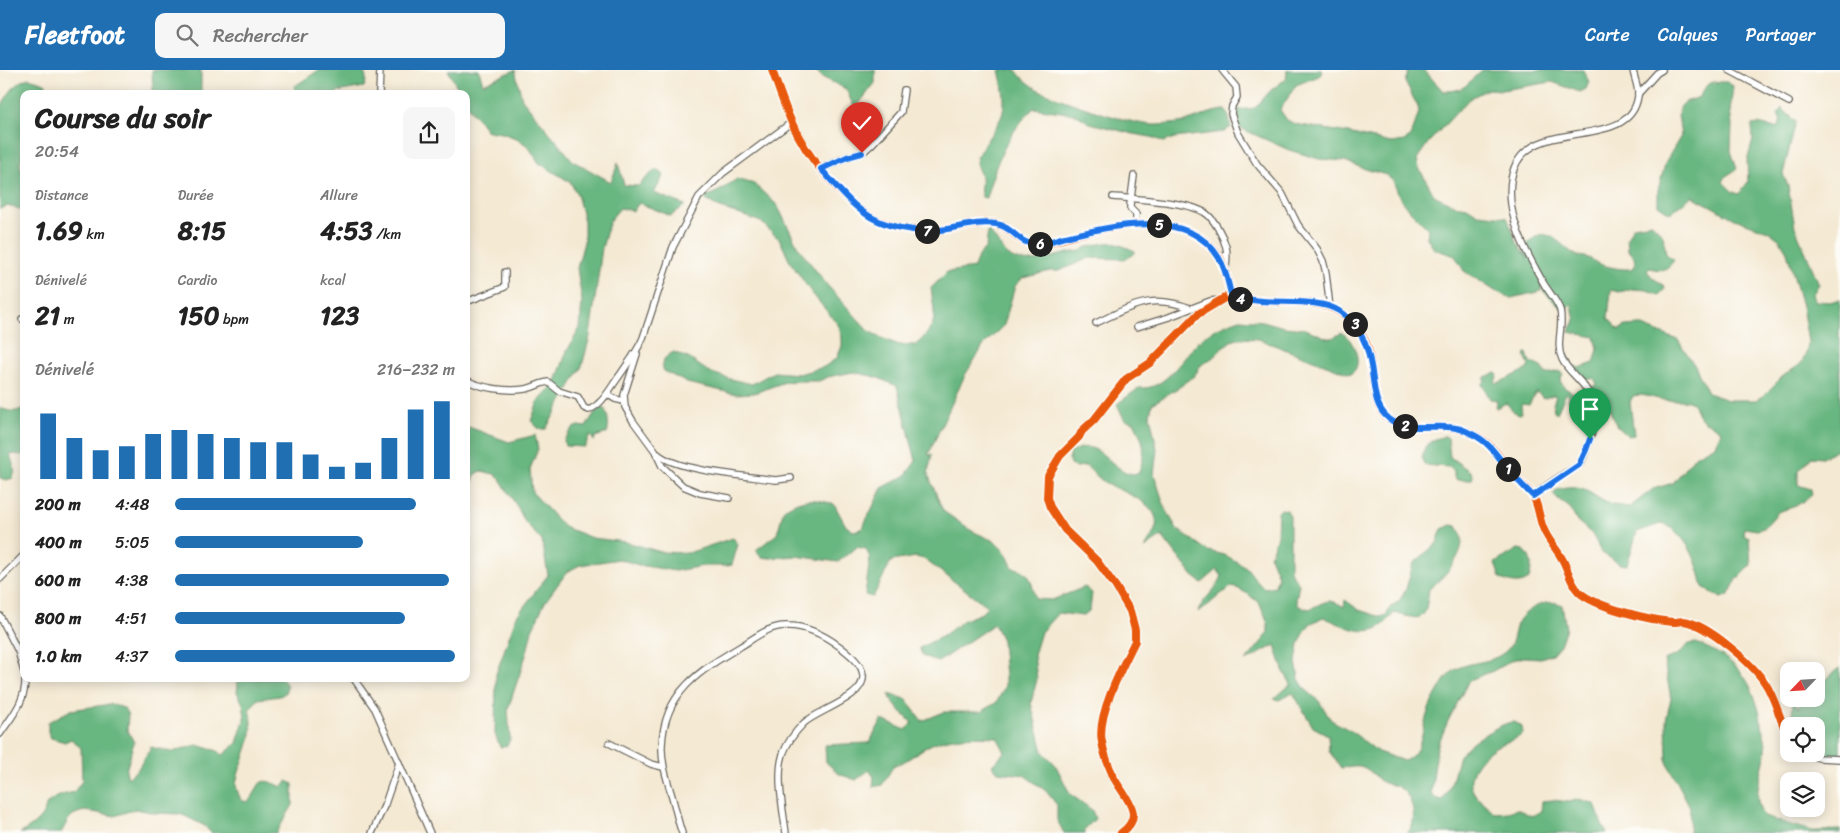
<!DOCTYPE html>
<html lang="fr">
<head>
<meta charset="utf-8">
<style>
  :root { --surface:#fff; --page:#f6f6f6; --text:#222; --muted:#767676; --accent:#1f6fb2 }
  body { margin:0; font-family:Sriracha,sans-serif; background:var(--page); color:var(--text); height:100vh; display:flex; flex-direction:column; font-size:19px; white-space:nowrap }
  * { box-sizing:border-box; margin:0 }
  p { font-size:16px; color:var(--muted) }
  .icon { flex:none; width:28px; height:28px; fill:none; stroke:currentColor; stroke-width:2; stroke-linecap:round; stroke-linejoin:round }
  .map { position:relative; flex:1; overflow:hidden }
  .sheet { position:absolute; left:20px; top:20px; width:450px; height:592px; display:flex; flex-direction:column; background:var(--surface); border-radius:10px; box-shadow:0 2px 12px #0003 }
  .sheet>* { flex:none }
  .needle { width:32px; rotate:245deg }
  .tools { position:absolute; left:1780px; top:592px; display:grid; gap:10px }
  .tools a { display:grid; place-items:center; width:45px; height:45px; border-radius:10px; background:var(--surface); box-shadow:0 2px 12px #0003; font-size:25px }
  .pin { position:absolute; display:grid; place-items:center; width:42px; height:42px; color:#fff; margin:-51px -21px; border-radius:50% 50% 50% 0; rotate:-45deg; box-shadow:0 0 5px #0007 }
  .pin .icon { rotate:45deg }
  .km { position:absolute; width:25px; height:25px; margin:-12px; border-radius:50%; background:#222; color:#fff; font-size:14px; line-height:25px; text-align:center }
  .round { display:grid; place-items:center; flex:none; width:52px; height:52px; border-radius:10px; background:var(--page) }
  .head { display:flex; align-items:center; justify-content:space-between; height:85px; padding:0 15px }
  h1 { font-size:28px; font-weight:700; line-height:38px }
  .metrics { display:grid; grid-template-columns:repeat(3,1fr); gap:8px; height:85px; padding:5px 15px }
  .metrics div { display:grid; align-content:center }
  .metrics b { font-size:25px; font-weight:700 }
  .metrics small { font-size:14px; font-weight:400 }
  .metrics p { font-size:14px }
  .chart { height:140px; padding:10px 15px }
  .chart p { display:flex; justify-content:space-between }
  .chart svg { width:100%; height:90px; margin-top:5px; stroke:var(--accent); stroke-width:6 }
  ul { padding:0 15px; list-style:none; font-size:16px }
  li { display:grid; grid-template-columns:80px 60px 1fr; align-items:center; height:38px }
  li i { height:12px; border-radius:6px; background:var(--accent) }
  header { display:flex; align-items:center; gap:30px; box-sizing:border-box; height:70px; padding:0 25px; background:var(--accent); color:#fff }
  header strong { font-size:24px }
  nav { display:flex; gap:28px; margin-inline-start:auto; font-size:18px }
  .search { width:350px; height:45px; background:var(--page); display:flex; align-items:center; gap:12px; box-sizing:border-box; padding:0 18px; border-radius:10px; color:var(--muted); font-size:19px }
  .map>svg:first-child { display:block }
  .forest { fill:#67b680; stroke:#42694e }
  .lines { fill:none; stroke-linecap:round; stroke-linejoin:round }
  .minor-casing { stroke:#68645c; stroke-width:8 }
  .minor { stroke:#fff; stroke-width:5.5 }
  .cycleway-casing { stroke:#fdfcf7; stroke-width:11 }
  .cycleway { stroke:#e8590c; stroke-width:8 }
  .route-casing { stroke:#fff; stroke-width:10 }
  .route { stroke:#1a73e8; stroke-width:6 }
</style>
</head>
<body>
<header>
<strong>Fleetfoot</strong>
<div class="search"><svg class="icon" aria-label="search" viewBox="0 0 24 24"><circle cx="10" cy="10" r="6"/><path d="M15 15l6 6"/></svg>Rechercher</div>
<nav><a>Carte</a><a>Calques</a><a>Partager</a></nav>
</header>
<div class="map">
<svg width="1840" height="763" viewBox="0 0 1840 763">
  <rect width="100%" height="100%" fill="#fdfcf7"/>
  <filter id="ink" filterUnits="userSpaceOnUse"><feTurbulence type="fractalNoise" baseFrequency=".02" numOctaves="2"/><feDisplacementMap in="SourceGraphic" scale="10" xChannelSelector="R" yChannelSelector="G"/><feConvolveMatrix kernelMatrix="1 2 1 2 8 2 1 2 1" color-interpolation-filters="sRGB"/></filter>
  <filter id="wash" filterUnits="userSpaceOnUse"><feTurbulence type="fractalNoise" baseFrequency=".0096" numOctaves="4" result="noise"/><feDisplacementMap in="SourceGraphic" scale="20" xChannelSelector="R" yChannelSelector="G"/><feGaussianBlur stdDeviation="1.12" result="paint"/><feColorMatrix in="noise" values="0 0 0 0 0 0 0 0 0 0 0 0 0 0 0 0 0 1.4 0 .05"/><feComposite in="paint" operator="in"/></filter>
  <g filter="url(#wash)">
    <rect width="100%" height="100%" fill="#f4e9d3"/>
    <!-- forest -->
    <g class="forest">
      <path d="M152,0H201V24H153Z"/>
      <path d="M319,0H361C367,5 367,10 364,17L337,22L336,24H294L295,16Z"/>
      <path d="M448,0H479L483,14L515,0L522,29L573,91L611,112L618,93L624,115L638,116L656,99L664,105L654,123L685,135L671,146L639,133L633,141L620,138L610,150L602,178L590,266L582,296L546,359H539L531,351L538,332L555,314L567,281L580,258L582,231L577,198L584,172V151L577,124L570,112L539,93L528,76L516,68L502,63L487,61L466,34V24H461Z"/>
      <path d="M815,0H875V13L858,35H853L846,19L822,7Z"/>
      <path d="M999,0H1016C1021,8 1031,15 1039,20C1059,30 1137,57 1158,55C1167,54 1179,54 1188,51C1202,47 1210,41 1225,40L1228,44L1231,57L1224,62L1174,68L1164,72L1151,67L1133,64L1090,53L1075,44L1034,38C1007,63 996,93 986,128L982,127C979,121 982,115 981,108C981,103 977,99 976,93C976,80 999,58 1003,42C1006,28 1002,14 999,0Z"/>
      <path d="M1287,0H1321L1322,3L1319,6L1296,15L1280,40L1287,50L1295,54L1348,63L1391,73L1404,71L1409,68L1413,60L1419,42L1418,37L1405,12L1409,0H1424L1443,21C1467,21 1466,14 1482,0H1583L1589,12L1586,19L1580,22L1552,12L1502,20L1488,19L1469,29L1428,73L1417,89L1419,98L1434,125L1454,135L1467,137L1478,144L1507,147L1516,171L1528,189L1524,180L1527,173L1531,172C1544,152 1563,177 1574,184C1579,187 1583,186 1589,188C1593,190 1596,193 1599,194C1609,197 1625,201 1634,198C1636,190 1634,185 1628,180L1627,168L1633,156L1652,153L1663,165L1666,184L1674,190C1667,201 1661,201 1650,198L1647,201L1652,207L1664,216L1665,219L1659,225L1647,220L1632,219L1619,222L1611,220L1608,248L1619,260L1625,256L1640,255L1678,270L1695,296L1708,323L1728,330H1756L1762,327L1783,306L1801,294L1807,280L1808,272L1802,236L1787,182L1780,170L1768,161L1735,149L1692,126L1670,143L1658,135V120L1666,91L1681,66L1678,44L1680,37L1685,32L1699,27L1707,15L1713,12H1727L1733,16L1730,42L1732,55L1731,81L1737,99L1726,106L1723,112L1733,122L1739,124L1748,112L1747,91L1753,70L1752,55C1762,52 1768,59 1778,57L1781,51L1778,44L1782,38L1796,52L1783,104L1788,116L1795,157L1819,214L1812,225L1816,231L1830,232L1840,229L1839,266L1840,268V377L1822,388L1812,387L1798,401V415L1811,419L1812,425L1796,436L1778,442L1764,458L1757,460L1744,458L1743,465L1749,468L1751,495L1737,509L1728,526L1721,528L1703,517C1697,490 1688,466 1663,453L1637,462L1627,495L1620,494L1602,483L1592,464L1576,450L1570,438L1553,425L1557,420C1588,412 1589,427 1613,435C1619,436 1624,436 1630,437L1653,419L1673,413L1696,385L1715,375L1721,362C1716,356 1710,355 1704,351C1698,347 1696,340 1693,333C1683,328 1676,331 1665,330C1654,329 1644,323 1633,326L1630,332L1634,365L1628,366L1617,356L1605,330L1594,332L1587,327L1576,331L1573,329L1568,331L1569,326L1566,323L1557,343L1554,341L1553,334L1556,326L1554,325L1543,328L1538,323H1535L1529,335L1522,334L1521,336L1522,343L1517,345L1506,333L1496,338L1497,330L1490,329L1482,314L1485,311V307L1496,303L1498,305L1495,312L1498,313L1526,300L1529,296L1525,285L1527,283L1530,292L1542,297L1546,304L1559,301L1563,303L1560,311L1565,318L1575,324C1581,322 1593,317 1597,314L1594,308C1582,313 1575,302 1568,293L1579,298L1594,293L1598,279L1595,267L1569,262L1575,251L1572,235L1562,239L1546,224L1540,213L1542,221L1511,228L1495,221L1464,201L1455,186L1434,179L1427,168L1428,159L1409,140L1400,128L1393,111L1386,105L1365,99L1344,91L1319,89L1289,80L1240,58L1237,54L1235,44L1237,40L1255,38L1271,20L1286,9Z"/>
      <path d="M29,8L45,13L51,24H24V79L20,94L24,109V140L7,136L0,139V40C5,28 15,11 29,8Z"/>
      <path d="M737,109L754,114L777,135L798,177L827,215L868,260L879,267L899,275H916C939,253 935,249 931,218L947,202L974,198L978,186L986,177L988,160C995,168 1001,179 1008,185C1026,201 1059,182 1081,181L1084,178C1110,171 1110,170 1135,181L1133,185L1125,189L1089,188L1059,201H1050L1023,208L1015,216L1004,255L984,275L965,305L928,385L932,384L928,404L943,441L972,461L994,471L1006,483L1013,498C1032,499 1031,514 1036,529L1052,530L1085,517L1092,523L1090,540L1083,546L1058,543L1041,562L1034,585L1037,609L1031,633L1043,682L1055,694L1070,724L1092,740L1095,749L1084,760L1086,763H1064L1057,750V735L1046,721L1024,705L998,702L992,695L1005,682L997,667C975,666 953,665 932,674C918,680 909,692 894,695L882,715L873,717L874,707L869,700L856,710L839,704L826,692L825,675L869,673L882,650L906,660L912,653L893,633L889,624L906,629L922,651L944,642H981L997,632L1005,616V606L1002,570L994,554L938,592L923,586L919,578L943,566L964,550L982,543L987,536L924,489L916,487L891,491L873,527L865,525L870,488L866,479L857,477L838,492L796,486L770,488L762,487L756,480L777,464L784,439C804,427 812,428 834,434L846,456L853,461L862,459L882,418L905,406L916,391L897,316L876,307L853,302L828,307L819,311H794L785,312L754,323L736,324L687,313L664,301L662,297L664,289L670,284L674,282L690,289L709,302L730,309L752,314L774,302L799,304L824,297L837,288L842,276V268L839,256L811,222L789,190L780,170L761,152L718,137L703,128L719,121Z"/>
      <path d="M1240,249L1263,251L1284,257L1306,259L1327,268H1332L1342,263C1354,269 1365,297 1350,304L1258,269L1242,268L1231,271L1222,278L1214,287L1201,295L1195,305L1181,316L1152,334L1150,345L1157,379L1154,404L1165,438L1177,459L1208,481L1225,485L1246,497L1260,515L1265,518L1275,516L1278,506L1270,486L1277,466L1278,442L1281,439L1287,440L1290,446V500L1292,505L1299,514L1296,530L1298,536L1309,539C1325,533 1327,526 1344,537L1345,530L1359,540L1381,547L1386,545L1391,537L1400,530L1406,519L1413,494L1437,473L1442,459L1451,455L1457,456C1458,459 1461,463 1462,467C1464,487 1443,508 1429,519C1425,552 1424,551 1394,543C1390,547 1387,552 1383,555C1364,569 1341,554 1323,547L1310,554L1306,559L1299,574L1296,592L1299,609L1305,619L1319,631L1331,650L1351,661L1378,682L1404,691C1423,683 1421,662 1427,645C1430,634 1438,621 1444,611C1460,586 1489,599 1508,579C1514,572 1514,562 1517,554C1524,539 1549,527 1562,535L1566,558L1560,575L1552,584L1541,588L1524,587L1512,590L1493,601L1472,609L1467,614L1448,651L1437,677L1431,724L1435,728L1441,730C1450,725 1455,699 1458,689C1462,676 1499,654 1512,652C1516,652 1519,654 1522,657L1523,663C1517,670 1508,671 1499,675C1484,683 1464,703 1473,721C1477,729 1489,737 1495,743L1508,742L1517,739L1532,746L1541,741L1542,731L1553,730L1569,732L1579,729L1595,734L1602,755L1607,763H1407C1419,752 1413,726 1400,718C1395,714 1387,715 1382,712C1374,706 1370,699 1360,696C1354,695 1347,697 1341,698L1329,681L1328,665L1313,657L1293,623L1279,630L1274,629L1291,614L1283,600L1275,575L1246,591L1268,564V553L1260,534L1248,524L1233,516C1218,524 1212,534 1198,542C1203,528 1217,520 1222,506L1217,500L1202,513L1193,506L1162,466L1145,478C1148,472 1154,464 1156,457C1161,433 1122,422 1107,414C1100,410 1093,402 1086,396L1076,397L1070,395L1069,389L1071,382C1078,379 1084,376 1091,378C1107,382 1121,409 1139,403C1146,378 1145,375 1134,352L1124,349L1117,334L1139,318C1167,321 1183,285 1201,269C1212,259 1226,254 1240,249Z"/>
      <path d="M24,337V385L10,384L15,401L13,408L6,410L0,408V338C9,341 16,344 24,337Z"/>
      <path d="M601,338H604C608,344 610,356 607,363L595,367L594,371L591,366H589L585,377L565,376L564,370L573,358L578,356L586,357L595,342Z"/>
      <path d="M466,356L509,372L535,365L538,379L530,399L532,422L564,457L592,468L626,472L661,482L688,483L733,468L738,474L732,495L725,496H703L675,501L639,495L619,489L580,495L567,502L545,532L532,560L527,582L508,639L510,669L507,676L500,677L495,664L496,604L516,547L548,505L542,471L525,452L518,438L500,409L494,404L481,401L475,405L466,433Z"/>
      <path d="M1445,366L1448,368L1450,387L1471,402L1473,408L1470,410H1456L1454,407V401L1449,397L1424,395L1422,387L1425,377L1435,369Z"/>
      <path d="M1518,479L1524,480C1533,489 1532,497 1529,509C1520,516 1509,513 1500,508L1495,493Z"/>
      <path d="M1696,573C1739,590 1753,610 1762,654C1763,662 1767,673 1766,681C1763,703 1750,726 1764,747L1812,761L1840,760V763H1689L1690,737L1667,692L1666,650L1671,629L1664,590L1677,585L1689,574Z"/>
      <path d="M1840,597V687L1827,688L1822,667L1816,663V656C1796,656 1790,655 1793,632L1795,631L1798,638L1802,629H1816V615L1827,609Z"/>
      <path d="M236,609H283L287,616L285,623L280,626L258,629L249,640C258,668 240,690 236,714C236,719 239,725 241,730L247,732C263,720 252,702 282,717L287,711L293,714V735L276,763H211L205,756L185,746L179,744L156,743L135,739L115,746L87,741L80,742L73,745L68,750L61,763H20C28,759 40,751 44,742C46,738 45,735 49,732C56,726 65,724 74,722L82,711L81,678L71,669L65,672L51,668L48,662V652L71,640L111,634L124,638L128,645L127,660L134,672L126,701L128,708L138,699L151,677L172,682L197,675L218,681L223,685L237,673L245,647L243,634L237,622L238,615Z"/>
    </g>
  </g>
  <g filter="url(#ink)">
    <g class="lines">
      <defs>
        <g id="minor">
          <path d="M772,0C780,22 787,46 799,67C813,94 853,142 882,152C894,157 910,160 922,160C945,162 967,154 990,153C1009,153 1017,175 1036,174C1049,174 1068,167 1080,164C1124,153 1192,142 1220,188C1226,199 1228,213 1231,224C1262,239 1312,224 1339,242C1352,250 1364,264 1368,278C1374,299 1370,337 1389,349C1408,361 1425,355 1446,357C1464,358 1484,367 1495,381C1502,389 1507,398 1514,406C1520,413 1529,419 1533,426C1539,436 1539,450 1544,460C1548,470 1556,478 1561,487C1568,498 1570,513 1579,522C1595,537 1650,550 1673,552C1677,552 1681,551 1684,551C1708,555 1752,593 1765,613C1776,629 1779,650 1789,667"/>
          <path d="M1222,0L1236,17L1237,27L1232,36L1231,44L1238,63L1257,94L1282,123L1298,155L1317,179L1323,191L1326,203L1330,238"/>
          <path d="M1729,0L1789,32"/>
          <path d="M379,24L380,0"/>
          <path d="M1638,24L1657,3L1662,0"/>
          <path d="M821,99L847,87L862,83L872,74L901,42L904,20"/>
          <path d="M1134,106L1130,135V138L1136,144V155"/>
          <path d="M1113,127C1136,129 1184,131 1204,142C1214,148 1223,166 1226,177C1228,184 1226,193 1226,200"/>
          <path d="M466,232L505,217V202"/>
          <path d="M22,249H24"/>
          <path d="M1096,253C1133,236 1149,223 1190,238"/>
          <path d="M1137,257L1169,247L1210,231L1220,230"/>
          <path d="M637,284L624,325L625,337L633,351L655,381L662,396L683,416L700,423L729,428"/>
          <path d="M466,310C480,318 509,322 525,319C533,318 540,313 548,312L559,321L578,327L584,338L589,340C604,333 610,318 620,305C628,293 637,282 643,268L673,177L699,127L723,103L792,52"/>
          <path d="M607,324L615,329L624,331"/>
          <path d="M658,384C677,401 748,406 776,410L791,408"/>
          <path d="M1533,426C1542,419 1551,412 1561,406C1566,402 1575,399 1580,394C1585,387 1587,377 1590,369C1596,350 1597,341 1588,322C1581,309 1568,302 1562,289C1555,274 1564,256 1560,240C1557,231 1549,222 1544,214C1530,189 1515,163 1511,134C1499,30 1629,92 1638,26C1639,18 1634,8 1633,0"/>
          <path d="M0,509L24,485"/>
          <path d="M0,546L18,581L24,602"/>
          <path d="M354,609L375,639L430,763"/>
          <path d="M0,664C12,646 26,631 25,609"/>
          <path d="M609,673L651,694L663,697"/>
          <path d="M1805,684L1819,688L1840,689"/>
          <path d="M372,763L385,734L399,693"/>
          <path d="M682,763C678,752 676,741 673,730C668,712 661,694 662,675C664,621 701,600 743,575C757,566 771,555 788,556C807,556 824,565 839,576C848,583 862,593 863,605C866,627 818,640 804,653C796,661 787,673 783,684C776,706 783,740 786,763"/>
          <path d="M1121,763C1147,745 1124,727 1114,708C1109,697 1104,684 1102,672C1096,646 1123,595 1135,571V560L1130,541L1116,517L1097,491L1065,460L1050,437L1047,428L1048,406L1060,386L1079,367L1082,361L1094,350L1126,309L1150,293L1198,244L1231,224"/>
        </g>
      </defs>
      <!-- minor casing -->
      <use href="#minor" class="minor-casing"/>
      <!-- minor -->
      <use href="#minor" class="minor"/>
      <defs>
        <g id="cycleway">
          <path d="M772,0C780,22 787,46 799,67C813,94 853,142 882,152C894,157 910,160 922,160C945,162 967,154 990,153C1009,153 1017,175 1036,174C1049,174 1068,167 1080,164C1124,153 1192,142 1220,188C1226,199 1228,213 1231,224C1262,239 1312,224 1339,242C1352,250 1364,264 1368,278C1374,299 1370,337 1389,349C1408,361 1425,355 1446,357C1464,358 1484,367 1495,381C1502,389 1507,398 1514,406C1520,413 1529,419 1533,426C1539,436 1539,450 1544,460C1548,470 1556,478 1561,487C1568,498 1570,513 1579,522C1595,537 1650,550 1673,552C1677,552 1681,551 1684,551C1708,555 1752,593 1765,613C1776,629 1779,650 1789,667"/>
          <path d="M1121,763C1147,745 1124,727 1114,708C1109,697 1104,684 1102,672C1096,646 1123,595 1135,571V560L1130,541L1116,517L1097,491L1065,460L1050,437L1047,428L1048,406L1060,386L1079,367L1082,361L1094,350L1126,309L1150,293L1198,244L1231,224"/>
        </g>
      </defs>
      <!-- cycleway casing -->
      <use href="#cycleway" class="cycleway-casing"/>
      <!-- cycleway -->
      <use href="#cycleway" class="cycleway"/>
    </g>
  </g>
  <g class="lines" filter="url(#ink)">
    <defs>
      <path id="route" d="M862,83L847,87L821,99C834,113 847,131 863,142C883,157 915,163 940,160C958,158 978,151 996,154C1013,156 1020,177 1039,174C1048,173 1056,169 1065,167C1111,156 1189,137 1219,188C1226,199 1228,213 1231,224C1262,239 1312,224 1339,241C1364,257 1370,283 1373,310C1375,323 1376,335 1385,345C1401,363 1426,355 1447,357C1455,357 1465,360 1472,364C1489,372 1496,384 1507,398C1515,408 1524,417 1533,426L1579,395L1586,380L1590,369"/>
    </defs>
    <!-- route casing -->
    <use href="#route" class="route-casing"/>
    <!-- route -->
    <use href="#route" class="route"/>
  </g>
</svg>
<div class="tools">
<a><svg class="needle" viewBox="-14 -14 28 28"><path d="M0-13l5 13h-10z" fill="#e53935"/><path d="M0 13l5-13h-10z" fill="#767676"/></svg></a>
<a><svg class="icon" aria-label="locate" viewBox="0 0 24 24"><circle cx="12" cy="12" r="6"/><path d="M12 2v4M12 18v4M2 12h4M18 12h4"/></svg></a>
<a><svg class="icon" aria-label="layers" viewBox="0 0 24 24"><path d="M12 4l9 5-9 5-9-5zM3 14l9 5 9-5"/></svg></a>
</div>
<div class="pin" style="left:1590px;top:369px;background:#1e9e55"><svg class="icon" aria-label="arrive" viewBox="0 0 24 24"><path d="M6 21V4h12l-3 4 3 4H6"/></svg></div>
<div class="pin" style="left:862px;top:83px;background:#d93025"><svg class="icon" aria-label="check" viewBox="0 0 24 24"><path d="M5 12l5 5 9-10"/></svg></div>
<b class="km" style="left:1508px;top:399px">1</b>
<b class="km" style="left:1405px;top:356px">2</b>
<b class="km" style="left:1355px;top:254px">3</b>
<b class="km" style="left:1240px;top:229px">4</b>
<b class="km" style="left:1159px;top:155px">5</b>
<b class="km" style="left:1040px;top:174px">6</b>
<b class="km" style="left:927px;top:161px">7</b>
<section class="sheet">
<div class="head"><div><h1>Course du soir</h1><p>20:54</p></div><a class="round"><svg class="icon" aria-label="share" viewBox="0 0 24 24"><path d="M12 15V3M7 8l5-5 5 5M5 13v7h14v-7"/></svg></a></div>
<div class="metrics">
<div><p>Distance</p><b>1.69<small> km</small></b></div>
<div><p>Durée</p><b>8:15</b></div>
<div><p>Allure</p><b>4:53<small> /km</small></b></div>
</div>
<div class="metrics">
<div><p>Dénivelé</p><b>21<small> m</small></b></div>
<div><p>Cardio</p><b>150<small> bpm</small></b></div>
<div><p>kcal</p><b>123</b></div>
</div>
<div class="chart"><p><span>Dénivelé</span>216–232 m</p>
<svg viewBox="0 0 160 44" preserveAspectRatio="none"><path d="M5 44V12M15 44V24M25 44V30M35 44V28M45 44V22M55 44V20M65 44V22M75 44V24M85 44V26M95 44V26M105 44V32M115 44V38M125 44V36M135 44V24M145 44V10M155 44V6"/></svg>
</div>
<ul>
<li><b>200 m</b>4:48<i style="width:86%"></i></li>
<li><b>400 m</b>5:05<i style="width:67%"></i></li>
<li><b>600 m</b>4:38<i style="width:98%"></i></li>
<li><b>800 m</b>4:51<i style="width:82%"></i></li>
<li><b>1.0 km</b>4:37<i style="width:100%"></i></li>
</ul>
</section>
</div>
</body>
</html>
